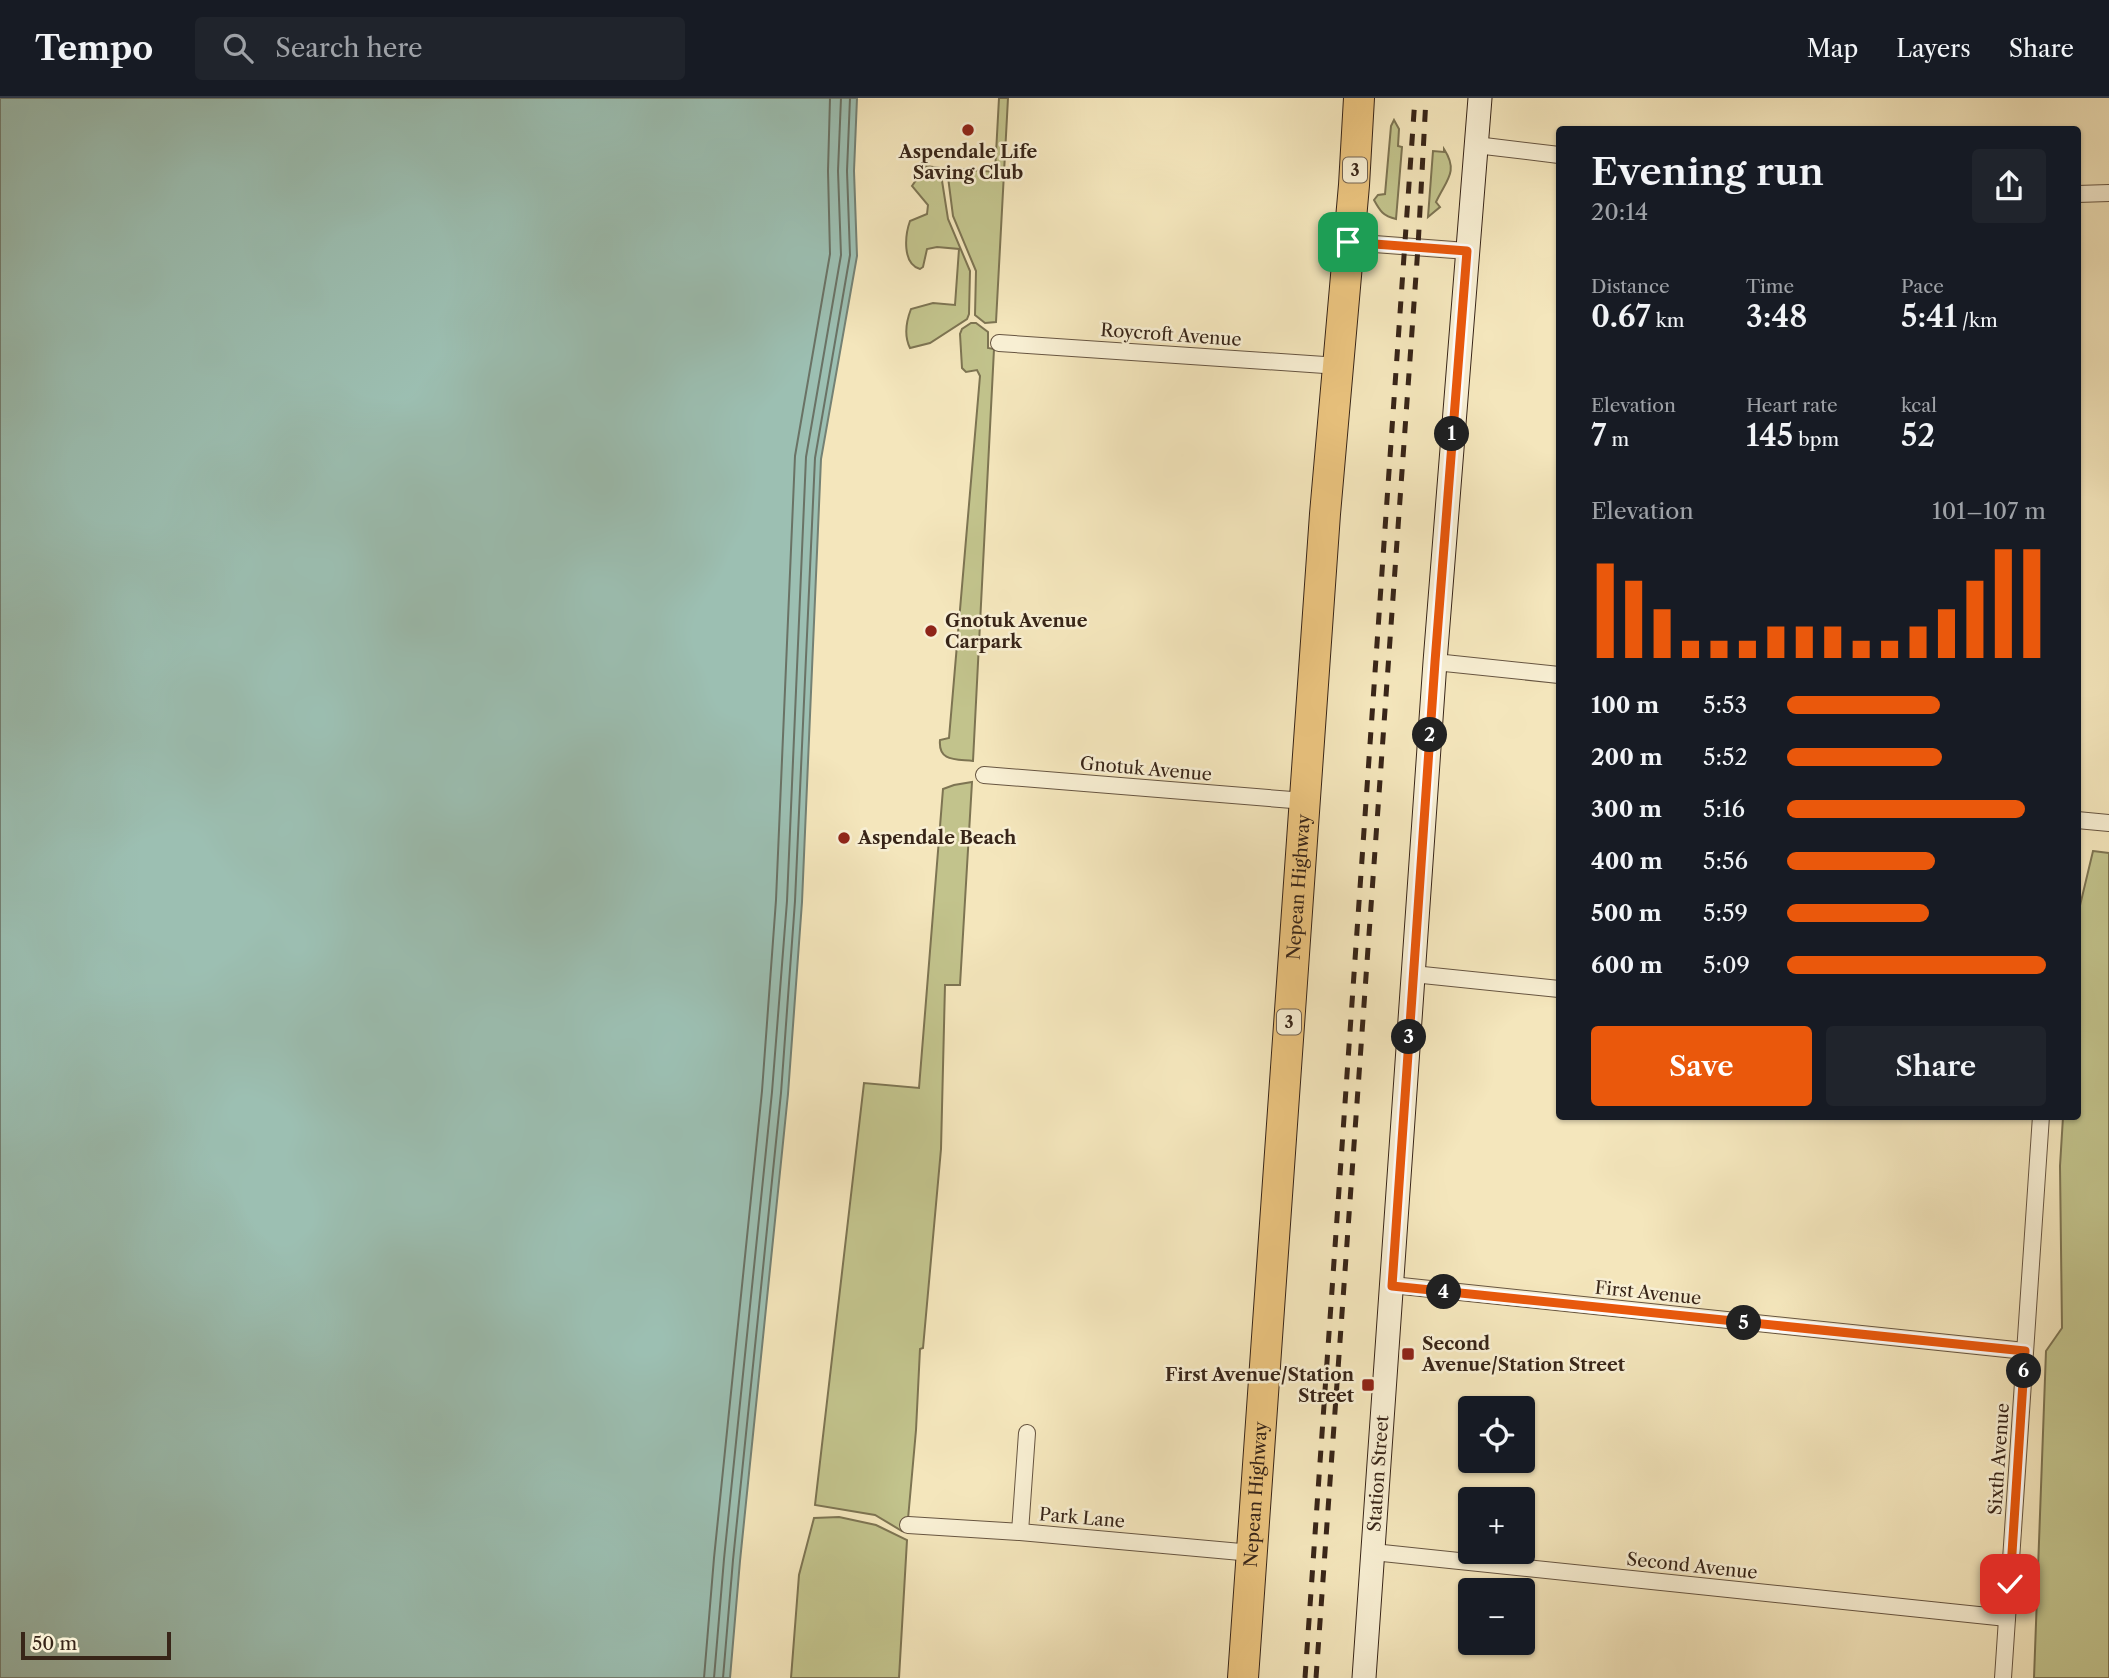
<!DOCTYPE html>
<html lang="en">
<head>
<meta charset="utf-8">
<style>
  :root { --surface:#171b24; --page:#20242c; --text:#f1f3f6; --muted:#9ea1a6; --line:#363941; --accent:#ea580c }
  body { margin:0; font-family:"Libre Caslon Text",serif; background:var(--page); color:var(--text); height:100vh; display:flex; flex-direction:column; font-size:26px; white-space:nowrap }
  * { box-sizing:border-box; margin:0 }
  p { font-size:23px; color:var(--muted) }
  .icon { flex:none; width:38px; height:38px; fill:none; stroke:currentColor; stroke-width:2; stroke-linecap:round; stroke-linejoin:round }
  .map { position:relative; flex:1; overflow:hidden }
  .panel { position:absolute; left:1556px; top:28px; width:525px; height:994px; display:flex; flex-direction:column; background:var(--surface); border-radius:7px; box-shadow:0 2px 5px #0004 }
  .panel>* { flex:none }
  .controls { position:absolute; left:1458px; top:1298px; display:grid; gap:14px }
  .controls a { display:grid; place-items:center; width:77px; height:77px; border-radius:7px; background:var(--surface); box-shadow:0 2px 5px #0004; font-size:35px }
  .scale { position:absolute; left:21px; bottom:18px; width:150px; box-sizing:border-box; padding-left:7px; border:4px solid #382518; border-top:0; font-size:19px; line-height:24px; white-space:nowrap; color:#382518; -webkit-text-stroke:5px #f8efd3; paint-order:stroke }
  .pin { position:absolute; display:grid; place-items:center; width:60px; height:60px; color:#fff; margin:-30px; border-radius:14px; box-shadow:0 4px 10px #0006 }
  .km { position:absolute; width:35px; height:35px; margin:-18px; border-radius:50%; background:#222; color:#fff; font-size:19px; line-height:35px; text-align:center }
  .round { display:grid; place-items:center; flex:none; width:74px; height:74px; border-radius:7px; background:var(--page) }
  .headline { display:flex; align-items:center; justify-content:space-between; height:119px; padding:0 35px }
  h1 { font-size:38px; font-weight:600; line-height:52px }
  .metrics { display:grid; grid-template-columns:repeat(3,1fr); gap:10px; height:119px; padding:7px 35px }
  .metrics div { display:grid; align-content:center }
  .metrics b { font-size:30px; font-weight:600 }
  .metrics small { font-size:19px; font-weight:400 }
  .metrics p { font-size:19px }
  .chart { height:196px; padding:14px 35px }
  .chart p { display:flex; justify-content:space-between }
  .chart svg { width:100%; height:126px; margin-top:7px; stroke:var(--accent); stroke-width:6 }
  .button { display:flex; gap:14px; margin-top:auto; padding:14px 35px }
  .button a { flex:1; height:80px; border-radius:7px; background:var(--accent); color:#fff; font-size:28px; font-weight:600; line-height:80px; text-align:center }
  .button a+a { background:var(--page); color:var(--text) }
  ul { padding:0 35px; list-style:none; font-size:23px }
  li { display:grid; grid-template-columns:112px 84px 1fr; align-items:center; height:52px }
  li i { height:18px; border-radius:9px; background:var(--accent) }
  header { display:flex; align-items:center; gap:42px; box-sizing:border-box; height:98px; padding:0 35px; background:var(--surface); border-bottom:2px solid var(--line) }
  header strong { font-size:33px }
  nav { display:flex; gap:38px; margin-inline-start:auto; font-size:24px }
  .search { width:490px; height:63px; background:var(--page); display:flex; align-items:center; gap:18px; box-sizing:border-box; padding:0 24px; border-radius:7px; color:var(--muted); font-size:26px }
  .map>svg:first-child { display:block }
  .green { fill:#c2c38c; stroke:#7d7452; stroke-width:2 }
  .water { fill:#9cbfb2; stroke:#748174; stroke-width:2 }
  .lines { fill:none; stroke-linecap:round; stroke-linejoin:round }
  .shore { stroke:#6a7265; stroke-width:2 }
  .street-casing { stroke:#675541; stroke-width:18 }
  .secondary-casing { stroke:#382518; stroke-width:25 }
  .highway-casing { stroke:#382518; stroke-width:32 }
  .street { stroke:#f8efd3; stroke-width:16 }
  .secondary { stroke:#f8efd3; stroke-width:23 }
  .highway { stroke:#eac37e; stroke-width:30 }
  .rail { stroke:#382518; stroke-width:5; stroke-dasharray:12 12; stroke-linecap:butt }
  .route-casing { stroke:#fff; stroke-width:14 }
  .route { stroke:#ea580c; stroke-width:9 }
  .poi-dot { fill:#8f2418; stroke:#f8efd3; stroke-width:2.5 }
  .labels { text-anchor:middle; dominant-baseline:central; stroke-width:5; stroke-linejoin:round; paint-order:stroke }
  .shield { fill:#f8efd3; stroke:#726250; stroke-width:2 }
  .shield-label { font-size:16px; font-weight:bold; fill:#382518 }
  .poi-label { font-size:18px; font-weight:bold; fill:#382518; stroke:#f8efd3; text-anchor:start }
  .street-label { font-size:18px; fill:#382518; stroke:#f8efd3 }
</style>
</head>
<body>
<header>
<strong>Tempo</strong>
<div class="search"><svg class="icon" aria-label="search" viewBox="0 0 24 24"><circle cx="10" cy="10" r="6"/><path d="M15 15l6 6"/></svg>Search here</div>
<nav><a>Map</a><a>Layers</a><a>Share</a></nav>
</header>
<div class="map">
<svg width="2109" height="1580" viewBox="0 0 2109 1580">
  <rect width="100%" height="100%" fill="#f4e6bc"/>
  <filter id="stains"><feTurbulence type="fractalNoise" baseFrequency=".00286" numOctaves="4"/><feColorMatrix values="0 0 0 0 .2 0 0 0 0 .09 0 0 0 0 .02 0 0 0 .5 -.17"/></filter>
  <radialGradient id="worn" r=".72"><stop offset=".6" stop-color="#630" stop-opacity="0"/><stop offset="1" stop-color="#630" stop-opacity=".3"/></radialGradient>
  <!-- green -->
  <g class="green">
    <path d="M999,0H1008L996,224L985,225L975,217L976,173L953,118L948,79H958L959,71L995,74Z"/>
    <path d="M1394,22L1399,31L1398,48L1402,49L1396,121C1383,118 1380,113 1374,102L1378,97L1385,96L1391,28Z"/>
    <path d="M1444,51C1459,74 1446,82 1436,104L1440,109L1428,119L1433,53L1444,54Z"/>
    <path d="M926,68L940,70L948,121L970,173L969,216L967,221L930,245L910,250C904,238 906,224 911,211L933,205L955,207L959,151L937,149L927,151L923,169L920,171C902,166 905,137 910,123L927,116L928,107L912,88Z"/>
    <path d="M971,225H976L988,234V250L994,251L973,663C956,661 938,664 940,642L949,640L980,278L977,272L966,274L962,270L960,236L962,231Z"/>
    <path d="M972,684L960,887H945L941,1051L923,1250L920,1251L916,1332L908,1421L902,1433L875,1417L815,1407L864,985L919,990L943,691L954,687Z"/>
    <path d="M2093,753L2109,755V1580H2034L2046,1253L2062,1230L2060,1068L2063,1019L2077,1018V820Z"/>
    <path d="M839,1419L876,1427L907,1442L899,1580H791L799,1477L814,1420Z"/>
  </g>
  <!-- water -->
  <path class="water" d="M0,0H857L854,73L857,158L821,361L802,804L788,996L740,1463L730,1580H0Z"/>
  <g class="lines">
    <!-- shore -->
    <g class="shore">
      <path d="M704,1580L714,1460L762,993L776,802L795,358L830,156L828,73L830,0"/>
      <path d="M714,1580L724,1461L772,994L787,803L806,359L841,157L838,73L841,0"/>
      <path d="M723,1580L733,1462L781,995L795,803L815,360L850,157L847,73L850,0"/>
    </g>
    <defs>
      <g id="street">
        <path d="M1476,47L1559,57"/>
        <path d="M2077,96L2109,95"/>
        <path d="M1348,144L1467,153"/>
        <path d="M999,245L1339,268"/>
        <path d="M1435,564L1559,577"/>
        <path d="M984,677L1305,703"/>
        <path d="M2077,722L2109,725"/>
        <path d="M1413,876L1559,891"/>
        <path d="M1392,1187L2025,1253"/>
        <path d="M908,1427L1020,1434L1252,1455"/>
        <path d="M1020,1434L1027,1335"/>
        <path d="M1373,1454L2007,1520"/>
        <path d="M2003,1580L2041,1018"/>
      </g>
      <g id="secondary">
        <path id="s1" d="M1364,1580L1435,564L1480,0"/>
      </g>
      <g id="highway">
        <path id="s2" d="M1243,1580L1325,416L1354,87L1359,0"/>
      </g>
    </defs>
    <!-- street casing -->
    <use href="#street" class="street-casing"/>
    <!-- secondary casing -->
    <use href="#secondary" class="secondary-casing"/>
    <!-- highway casing -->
    <use href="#highway" class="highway-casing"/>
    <!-- street -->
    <use href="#street" class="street"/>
    <!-- secondary -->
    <use href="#secondary" class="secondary"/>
    <!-- highway -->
    <use href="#highway" class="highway"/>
    <!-- rail -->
    <g class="rail">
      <path d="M1305,1580L1415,0"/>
      <path d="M1316,1580L1418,149L1426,0"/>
    </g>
  </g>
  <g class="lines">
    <defs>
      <path id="route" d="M1348,144L1467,153L1435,564L1392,1188L2025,1253L2010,1486"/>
    </defs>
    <!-- route casing -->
    <use href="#route" class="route-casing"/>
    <!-- route -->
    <use href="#route" class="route"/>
  </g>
  <!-- markers -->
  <g class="poi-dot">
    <circle cx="968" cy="32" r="7"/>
    <circle cx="931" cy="533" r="7"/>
    <circle cx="844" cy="740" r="7"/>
    <rect x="1401" y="1249" width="14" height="14" rx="3.5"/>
    <rect x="1361" y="1280" width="14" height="14" rx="3.5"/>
  </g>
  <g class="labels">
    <!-- shield labels -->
    <g class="shield">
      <rect x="1343" y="59.5" width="24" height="25" rx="5"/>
      <rect x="1277" y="911.5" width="24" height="25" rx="5"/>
    </g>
    <g class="shield-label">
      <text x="1355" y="72">3</text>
      <text x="1289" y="924">3</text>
    </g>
    <!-- poi labels -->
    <g class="poi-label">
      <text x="968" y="54" text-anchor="middle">Aspendale Life<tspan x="968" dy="21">Saving Club</tspan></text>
      <text x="945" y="523">Gnotuk Avenue<tspan x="945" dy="21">Carpark</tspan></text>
      <text x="858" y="740">Aspendale Beach</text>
      <text x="1422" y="1246">Second<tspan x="1422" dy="21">Avenue/Station Street</tspan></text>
      <text x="1354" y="1277" text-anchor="end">First Avenue/Station<tspan x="1354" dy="21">Street</tspan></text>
    </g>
    <!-- street labels -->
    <g class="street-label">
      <text transform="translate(1171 237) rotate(4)">Roycroft Avenue</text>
      <text transform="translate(1146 671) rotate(5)">Gnotuk Avenue</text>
      <text stroke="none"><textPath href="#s2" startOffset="793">Nepean Highway</textPath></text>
      <text transform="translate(1648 1195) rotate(6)">First Avenue</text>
      <text transform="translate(1999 1361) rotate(-86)">Sixth Avenue</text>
      <text stroke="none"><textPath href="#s1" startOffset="205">Station Street</textPath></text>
      <text stroke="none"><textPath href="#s2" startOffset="184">Nepean Highway</textPath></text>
      <text transform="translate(1082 1420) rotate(5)">Park Lane</text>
      <text transform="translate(1692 1468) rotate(6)">Second Avenue</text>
    </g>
  </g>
  <rect width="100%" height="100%" filter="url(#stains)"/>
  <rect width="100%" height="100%" fill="url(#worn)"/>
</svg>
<div class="controls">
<a><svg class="icon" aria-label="locate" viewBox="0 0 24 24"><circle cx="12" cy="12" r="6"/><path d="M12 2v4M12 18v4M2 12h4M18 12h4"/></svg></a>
<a>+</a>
<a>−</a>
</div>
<div class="scale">50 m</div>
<div class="pin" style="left:1348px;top:144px;background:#1e9e55"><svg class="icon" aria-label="arrive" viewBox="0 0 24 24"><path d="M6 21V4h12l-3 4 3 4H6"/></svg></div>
<div class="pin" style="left:2010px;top:1486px;background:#d93025"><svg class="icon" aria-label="check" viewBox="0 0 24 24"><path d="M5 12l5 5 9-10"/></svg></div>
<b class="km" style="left:1452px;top:336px">1</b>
<b class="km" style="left:1430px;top:637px">2</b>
<b class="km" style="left:1409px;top:939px">3</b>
<b class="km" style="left:1444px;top:1194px">4</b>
<b class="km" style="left:1744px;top:1225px">5</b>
<b class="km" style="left:2024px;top:1273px">6</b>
<section class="panel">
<div class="headline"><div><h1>Evening run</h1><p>20:14</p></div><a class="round"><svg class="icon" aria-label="share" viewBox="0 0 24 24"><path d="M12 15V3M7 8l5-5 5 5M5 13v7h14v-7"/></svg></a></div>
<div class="metrics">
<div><p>Distance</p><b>0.67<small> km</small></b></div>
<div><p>Time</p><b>3:48</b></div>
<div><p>Pace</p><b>5:41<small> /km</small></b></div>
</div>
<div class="metrics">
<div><p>Elevation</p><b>7<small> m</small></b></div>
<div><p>Heart rate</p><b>145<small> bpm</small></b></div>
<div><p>kcal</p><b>52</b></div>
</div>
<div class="chart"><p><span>Elevation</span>101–107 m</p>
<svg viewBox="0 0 160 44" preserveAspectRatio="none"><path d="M5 44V11M15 44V17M25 44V27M35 44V38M45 44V38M55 44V38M65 44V33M75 44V33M85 44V33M95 44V38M105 44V38M115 44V33M125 44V27M135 44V17M145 44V6M155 44V6"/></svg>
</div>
<ul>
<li><b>100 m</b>5:53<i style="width:59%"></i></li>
<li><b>200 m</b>5:52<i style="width:60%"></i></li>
<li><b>300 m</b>5:16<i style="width:92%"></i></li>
<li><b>400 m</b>5:56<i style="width:57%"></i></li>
<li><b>500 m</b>5:59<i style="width:55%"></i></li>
<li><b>600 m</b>5:09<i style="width:100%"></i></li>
</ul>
<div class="button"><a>Save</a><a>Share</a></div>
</section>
</div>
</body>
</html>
